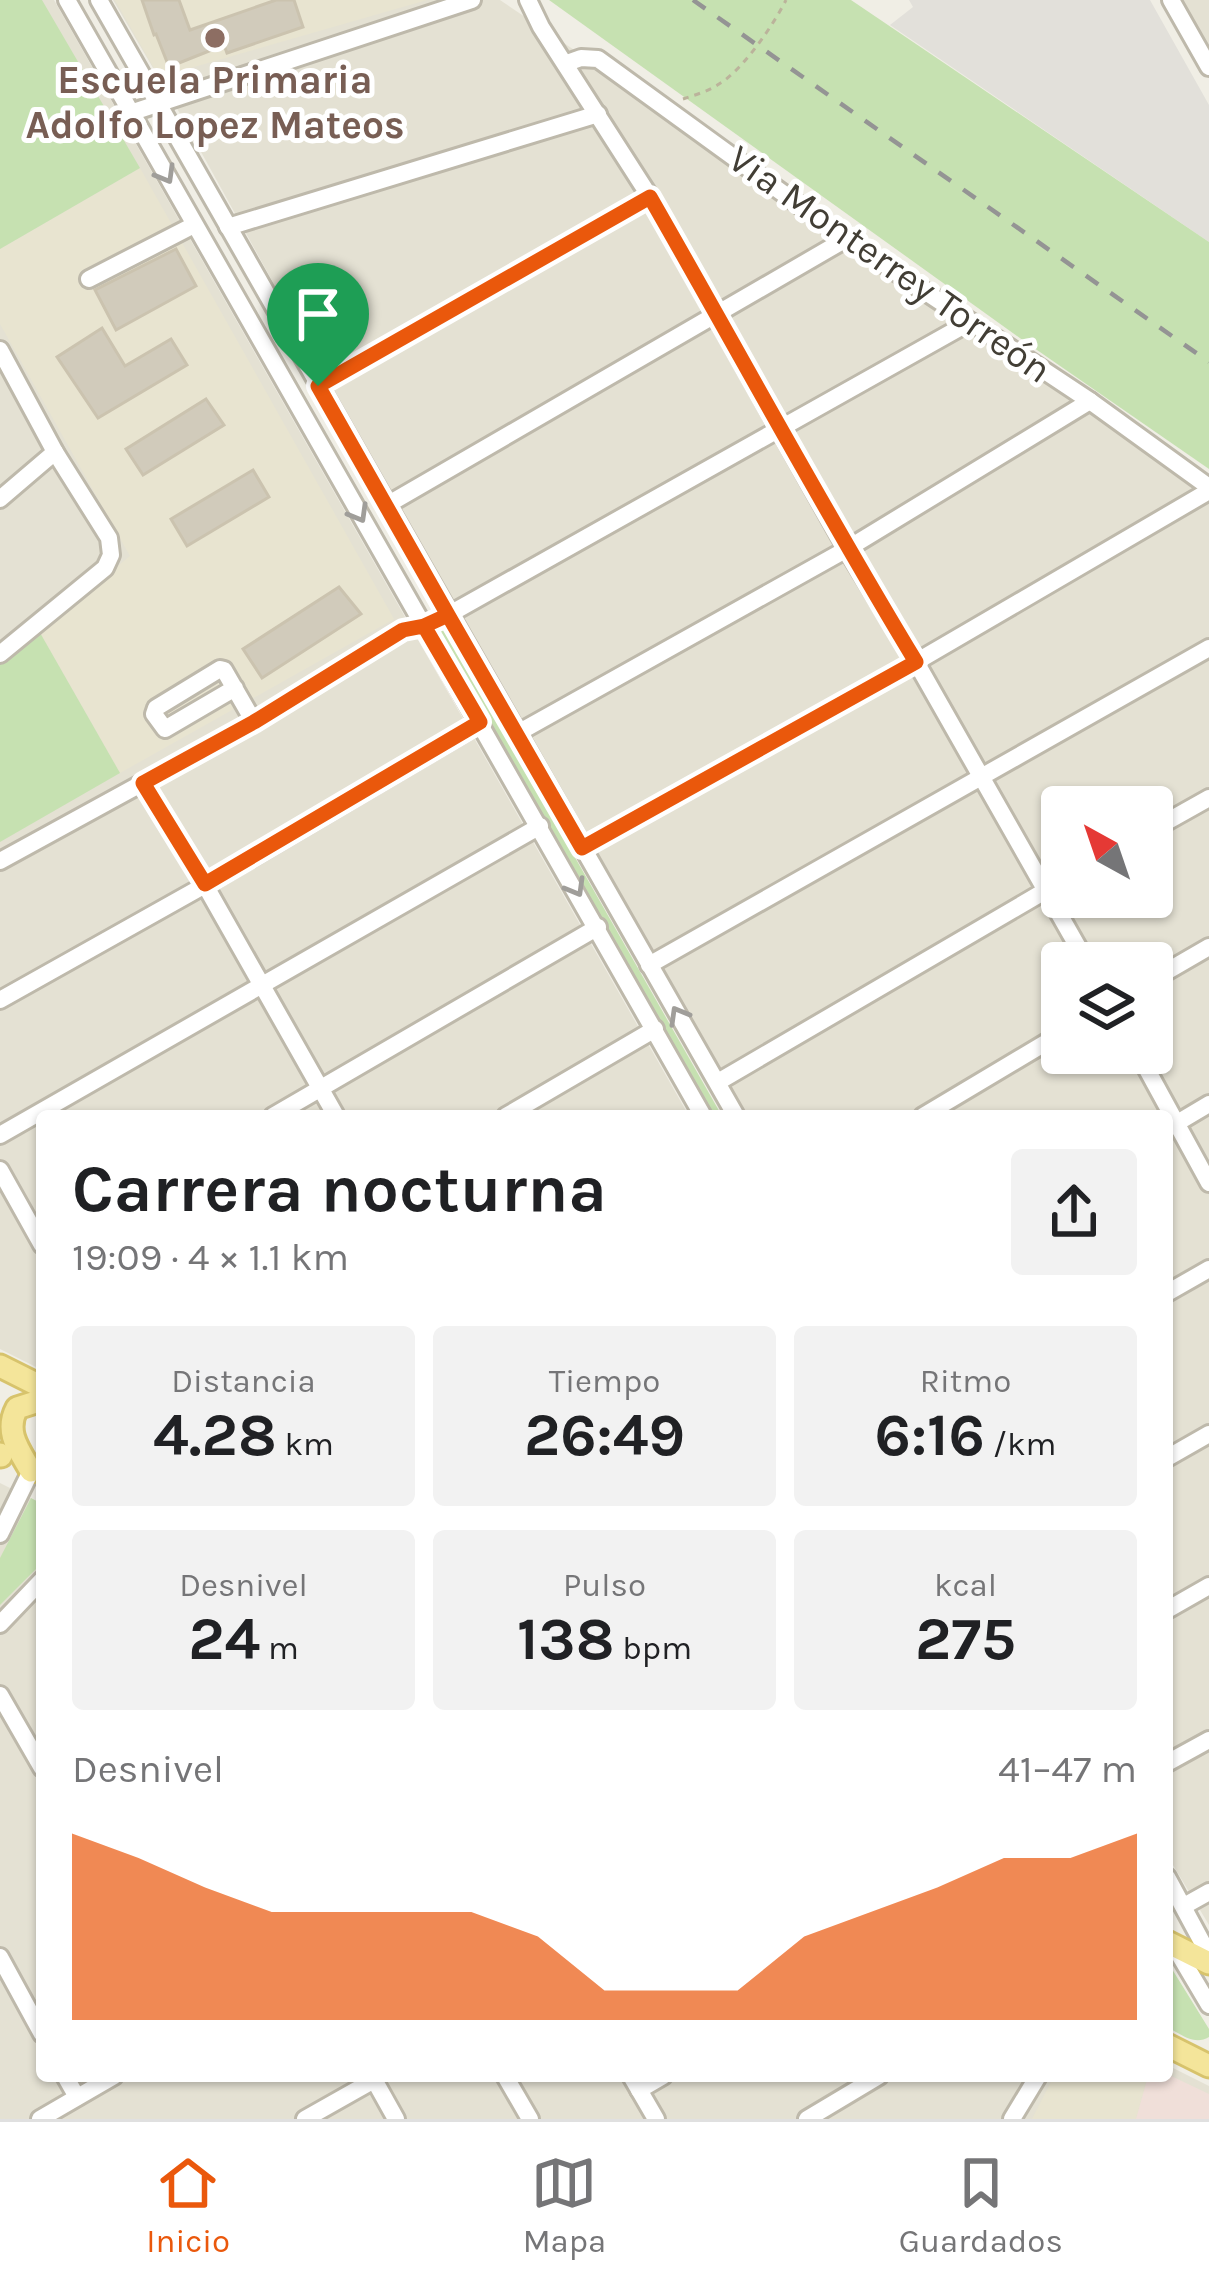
<!DOCTYPE html>
<html lang="es">
<head>
<meta charset="utf-8">
<style>
  :root { --surface:#fff; --page:#f2f2f2; --text:#202124; --muted:#757577; --line:#e0e0e0; --accent:#ea580c }
  body { margin:0; font-family:Karla,sans-serif; background:var(--page); color:var(--text); height:100vh; display:flex; flex-direction:column; font-size:45px; white-space:nowrap }
  * { box-sizing:border-box; margin:0 }
  p { font-size:39px; color:var(--muted) }
  .icon { flex:none; width:66px; height:66px; fill:none; stroke:currentColor; stroke-width:2; stroke-linecap:round; stroke-linejoin:round }
  .map { position:relative; flex:1; overflow:hidden }
  .panel { position:absolute; left:36px; top:1110px; width:1137px; height:972px; display:flex; flex-direction:column; background:var(--surface); border-radius:12px; box-shadow:0 3px 9px #0004 }
  .panel>* { flex:none }
  .needle { width:78px; rotate:320deg }
  .fabs { position:absolute; left:1041px; top:786px; display:grid; gap:24px }
  .fabs a { display:grid; place-items:center; width:132px; height:132px; border-radius:12px; background:var(--surface); box-shadow:0 3px 9px #0004; font-size:60px }
  .pin { position:absolute; display:grid; place-items:center; width:102px; height:102px; color:#fff; margin:-123px -51px; border-radius:50% 50% 50% 0; rotate:-45deg; box-shadow:0 0 12px #0007 }
  .pin .icon { rotate:45deg }
  .round { display:grid; place-items:center; flex:none; width:126px; height:126px; border-radius:12px; background:var(--page) }
  .head { display:flex; align-items:center; justify-content:space-between; height:204px; padding:0 36px }
  h1 { font-size:66px; font-weight:700; line-height:90px }
  .stats { display:grid; grid-template-columns:repeat(3,1fr); gap:18px; height:204px; padding:12px 36px }
  .stats div { display:grid; align-content:center; border-radius:12px; background:var(--page); text-align:center }
  .stats b { font-size:60px; font-weight:700 }
  .stats small { font-size:33px; font-weight:400 }
  .stats p { font-size:33px }
  .chart { height:336px; padding:24px 36px }
  .chart p { display:flex; justify-content:space-between }
  .chart svg { width:100%; height:216px; margin-top:12px; fill:var(--accent); opacity:.7 }
  .tab-bar { display:flex; justify-content:space-around; align-items:center; height:168px; border-top:3px solid var(--line); background:var(--surface); font-size:33px; color:var(--muted) }
  .tab-bar a { display:grid; justify-items:center; gap:6px }
  .tab-bar .active { color:var(--accent) }
  .map>svg:first-child { display:block }
  .residential { fill:#e4e1d3; fill-rule:evenodd }
  .industrial { fill:#e2e0da }
  .education { fill:#e8e4d0 }
  .medical { fill:#f0dfd9 }
  .green { fill:#c6e1b1 }
  .building { fill:#d1cbbb; stroke:#cbc3af; stroke-width:3 }
  .lines { fill:none; stroke-linecap:round; stroke-linejoin:round }
  .minor-casing { stroke:#beb9ab; stroke-width:22 }
  .major-casing { stroke:#d7c36c; stroke-width:27 }
  .path { stroke:#bbb39b; stroke-width:3; stroke-dasharray:6 6; stroke-linecap:butt }
  .minor { stroke:#fff; stroke-width:16 }
  .major { stroke:#f4e59a; stroke-width:21 }
  .rail { stroke:#949494; stroke-width:4.5; stroke-dasharray:15 15; stroke-linecap:butt }
  .oneway { stroke:#a09e9a }
  .route-casing { stroke:#fff; stroke-width:24 }
  .route { stroke:#ea580c; stroke-width:15 }
  .education-dot { fill:#8d6e63; stroke:#fff; stroke-width:4.5 }
  .labels { text-anchor:middle; dominant-baseline:central; stroke-width:10; stroke-linejoin:round; paint-order:stroke }
  .education-label { font-size:39px; font-weight:bold; fill:#785e54; stroke:#fff }
  .street-label { font-size:39px; fill:#423e35; stroke:#fff }
</style>
</head>
<body>
<div class="map">
<svg width="1209" height="2119" viewBox="0 0 1209 2119">
  <rect width="100%" height="100%" fill="#f0eee5"/>
  <!-- residential -->
  <g class="residential">
    <path d="M0,0H54L689,1116H42V1370L0,1349Z"/>
    <path d="M113,0H500L851,236L1209,492V1925L1167,1855V1116H746L380,476L179,112ZM1062,807H1152V897H1062ZM1062,963H1152V1053H1062Z"/>
    <path d="M1178,0H1209V54Z"/>
    <path d="M0,1483L42,1504V2076H1167V2065L1209,2086V2119H0Z"/>
  </g>
  <!-- industrial -->
  <path class="industrial" d="M909,0H1150L1209,105V242L890,25L913,7Z"/>
  <!-- education -->
  <g class="education">
    <path d="M115,0H427L159,77Z"/>
    <path d="M140,168L394,619L120,773L39,631L130,556L0,324V249Z"/>
    <path d="M1054,2076H1148L1136,2119H1032Z"/>
  </g>
  <!-- medical -->
  <path class="medical" d="M1167,2074L1209,2094V2119H1136L1148,2076H1167Z"/>
  <!-- green -->
  <g class="green">
    <path d="M0,0H42L140,168L0,249Z"/>
    <path d="M549,0H851L1209,242V469L1024,341Z"/>
    <path d="M443,625L444,627L722,1116H711L435,630Z"/>
    <path d="M39,631L120,773L0,842V664Z"/>
    <path d="M31,1498L42,1504V1563L0,1605V1558Z"/>
    <path d="M1167,1961L1209,2029V2037C1194,2046 1181,2034 1167,2027Z"/>
  </g>
  <!-- building -->
  <g class="building">
    <path d="M142,0H179L190,30L276,0H294L303,27L227,53L224,45L169,67L156,34L154,35Z"/>
    <path d="M176,249L196,286L116,330L95,290Z"/>
    <path d="M102,328L125,366L171,339L187,365L98,418L57,357Z"/>
    <path d="M206,399L224,425L143,475L126,449Z"/>
    <path d="M253,470L269,497L187,546L171,519Z"/>
    <path d="M339,587L361,614L262,678L243,649Z"/>
  </g>
  <g class="lines">
    <defs>
      <g id="minor">
        <path d="M67,0L703,1116"/>
        <path d="M99,0L736,1116"/>
        <path d="M528,0L541,27L650,197L847,549L916,662L1087,963"/>
        <path d="M1171,0L1209,67"/>
        <path d="M567,63L581,58L598,59L846,239L1090,401L1209,487"/>
        <path d="M130,113L472,0"/>
        <path d="M228,227L598,114"/>
        <path d="M89,279L194,225"/>
        <path d="M0,350L55,452L109,538L111,555L105,568L0,654"/>
        <path d="M318,386L650,197"/>
        <path d="M0,499L55,452"/>
        <path d="M387,505L846,239"/>
        <path d="M235,688L165,729L154,714L156,708L220,669L224,670L254,722"/>
        <path d="M516,734L847,549L1090,401"/>
        <path d="M143,783L205,885L336,1116"/>
        <path d="M1152,830L1209,798"/>
        <path d="M582,848L916,662L1209,491"/>
        <path d="M0,861L254,722L403,630L424,626L448,615L970,322"/>
        <path d="M649,965L1209,648"/>
        <path d="M1152,980L1209,947"/>
        <path d="M0,1000L205,885L480,723"/>
        <path d="M1138,1053L1209,1183"/>
        <path d="M718,1082L1062,881"/>
        <path d="M273,1116L598,927"/>
        <path d="M506,1116L655,1029"/>
        <path d="M923,1116L1062,1033"/>
        <path d="M1167,1129L1209,1104"/>
        <path d="M0,1135L540,826"/>
        <path d="M0,1170L42,1245"/>
        <path d="M1167,1293L1209,1269"/>
        <path d="M1167,1458L1209,1434"/>
        <path d="M0,1534L31,1471"/>
        <path d="M1167,1610L1209,1586"/>
        <path d="M0,1624L42,1580"/>
        <path d="M0,1695L42,1768"/>
        <path d="M1167,1763L1209,1740"/>
        <path d="M1167,1877L1209,1955"/>
        <path d="M1184,1906L1209,1892"/>
        <path d="M1174,1946L1209,2005"/>
        <path d="M0,1957L42,2034"/>
        <path d="M65,2076L77,2097"/>
        <path d="M372,2076L396,2119"/>
        <path d="M505,2076L530,2119"/>
        <path d="M631,2076L656,2119"/>
        <path d="M639,2090L663,2076"/>
        <path d="M40,2119L114,2076"/>
        <path d="M305,2119L374,2080"/>
        <path d="M807,2119L879,2076"/>
        <path d="M1012,2119L1038,2076"/>
      </g>
      <g id="major">
        <path d="M0,1366L42,1387"/>
        <path d="M0,1454L1,1456"/>
        <path d="M31,1471C19,1450 4,1432 17,1408L42,1400"/>
        <path d="M1167,1942L1209,1963"/>
        <path d="M1167,2045L1209,2066"/>
      </g>
    </defs>
    <!-- minor casing -->
    <use href="#minor" class="minor-casing"/>
    <!-- major casing -->
    <use href="#major" class="major-casing"/>
    <!-- path -->
    <path class="path" d="M683,99C695,95 709,91 719,84C743,70 774,24 786,0"/>
    <!-- minor -->
    <use href="#minor" class="minor"/>
    <!-- major -->
    <use href="#major" class="major"/>
    <!-- rail -->
    <path class="rail" d="M693,0L1209,362"/>
  </g>
  <!-- one-way arrows -->
  <defs><path id="oneway-chevron" d="M-2-3.5L2.5 0L-2 3.5" fill="none" stroke-width="1.6" stroke-linecap="round" stroke-linejoin="round" transform="scale(3)"/></defs>
  <g class="oneway">
    <use href="#oneway-chevron" transform="translate(166 175) rotate(60)"/>
    <use href="#oneway-chevron" transform="translate(359 514) rotate(60)"/>
    <use href="#oneway-chevron" transform="translate(576 888) rotate(60)"/>
    <use href="#oneway-chevron" transform="translate(678 1015) rotate(-120)"/>
  </g>
  <g class="lines">
    <defs>
      <path id="route" d="M318,386L448,615L424,626L480,722L205,884L143,783L254,722L403,630L424,626L448,615L582,848L916,662C823,509 739,352 650,197L318,386"/>
    </defs>
    <!-- route casing -->
    <use href="#route" class="route-casing"/>
    <!-- route -->
    <use href="#route" class="route"/>
  </g>
  <!-- markers -->
  <circle class="education-dot" cx="215" cy="38" r="12"/>
  <g class="labels">
    <!-- education labels -->
    <g class="education-label">
      <text x="215" y="80">Escuela Primaria<tspan x="215" dy="45">Adolfo Lopez Mateos</tspan></text>
    </g>
    <!-- street labels -->
    <g class="street-label">
      <text transform="translate(890 264) rotate(35)">Via Monterrey Torreón</text>
    </g>
  </g>
</svg>
<div class="fabs">
<a><svg class="needle" viewBox="-14 -14 28 28"><path d="M0-13l5 13h-10z" fill="#e53935"/><path d="M0 13l5-13h-10z" fill="#757577"/></svg></a>
<a><svg class="icon" aria-label="layers" viewBox="0 0 24 24"><path d="M12 4l9 5-9 5-9-5zM3 14l9 5 9-5"/></svg></a>
</div>
<div class="pin" style="left:318px;top:386px;background:#1e9e55"><svg class="icon" aria-label="arrive" viewBox="0 0 24 24"><path d="M6 21V4h12l-3 4 3 4H6"/></svg></div>
<section class="panel">
<div class="head"><div><h1>Carrera nocturna</h1><p>19:09 · 4 × 1.1 km</p></div><a class="round"><svg class="icon" aria-label="share" viewBox="0 0 24 24"><path d="M12 15V3M7 8l5-5 5 5M5 13v7h14v-7"/></svg></a></div>
<div class="stats">
<div><p>Distancia</p><b>4.28<small> km</small></b></div>
<div><p>Tiempo</p><b>26:49</b></div>
<div><p>Ritmo</p><b>6:16<small> /km</small></b></div>
</div>
<div class="stats">
<div><p>Desnivel</p><b>24<small> m</small></b></div>
<div><p>Pulso</p><b>138<small> bpm</small></b></div>
<div><p>kcal</p><b>275</b></div>
</div>
<div class="chart"><p><span>Desnivel</span>41–47 m</p>
<svg viewBox="0 0 160 44" preserveAspectRatio="none"><path d="M0 44V6L10 11L20 17L30 22L40 22L50 22L60 22L70 27L80 38L90 38L100 38L110 27L120 22L130 17L140 11L150 11L160 6V44z"/></svg>
</div>
</section>
</div>
<nav class="tab-bar">
<a class="active"><svg class="icon" aria-label="home" viewBox="0 0 24 24"><path d="M3 11l9-7 9 7M6 9v11h12V9"/></svg>Inicio</a>
<a><svg class="icon" aria-label="map" viewBox="0 0 24 24"><path d="M3 6l6-2 6 2 6-2v14l-6 2-6-2-6 2zM9 4v14M15 6v14"/></svg>Mapa</a>
<a><svg class="icon" aria-label="saved" viewBox="0 0 24 24"><path d="M7 4h10v16l-5-4-5 4z"/></svg>Guardados</a>
</nav>
</body>
</html>
